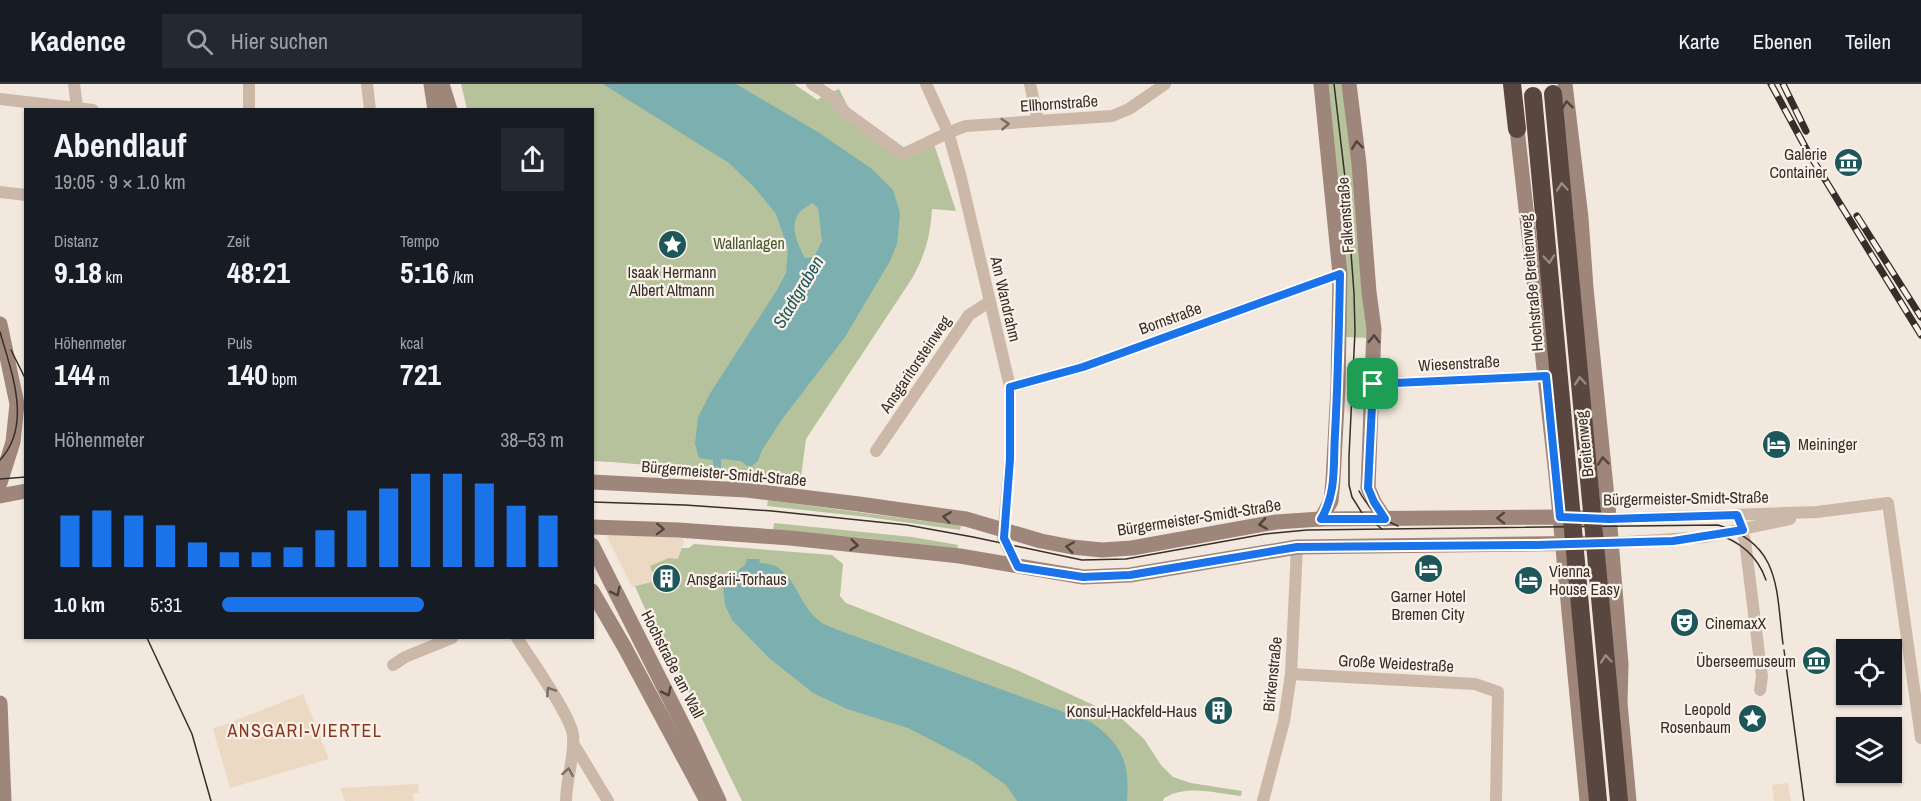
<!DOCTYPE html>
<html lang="de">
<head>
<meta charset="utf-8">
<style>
  :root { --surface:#171b24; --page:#242831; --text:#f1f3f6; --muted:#9ea1a6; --line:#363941; --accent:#1a73e8 }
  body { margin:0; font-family:"Archivo Narrow",sans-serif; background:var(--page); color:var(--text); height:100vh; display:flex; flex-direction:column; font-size:22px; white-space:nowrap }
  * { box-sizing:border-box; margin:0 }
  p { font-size:20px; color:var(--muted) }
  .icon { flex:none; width:33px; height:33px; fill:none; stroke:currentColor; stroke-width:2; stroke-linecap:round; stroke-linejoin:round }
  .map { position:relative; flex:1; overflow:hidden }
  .sheet { position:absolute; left:24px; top:24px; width:570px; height:531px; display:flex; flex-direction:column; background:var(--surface); border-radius:0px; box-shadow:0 2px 4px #0004 }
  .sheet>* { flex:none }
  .tools { position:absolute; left:1836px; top:555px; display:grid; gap:12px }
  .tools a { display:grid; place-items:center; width:66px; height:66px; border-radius:0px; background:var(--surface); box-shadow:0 2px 4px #0004; font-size:30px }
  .pin { position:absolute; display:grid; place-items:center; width:51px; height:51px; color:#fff; margin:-26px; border-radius:12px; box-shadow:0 3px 9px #0006 }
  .round { display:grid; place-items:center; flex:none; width:63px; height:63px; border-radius:0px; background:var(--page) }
  .headline { display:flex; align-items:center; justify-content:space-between; height:102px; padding:0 30px }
  h1 { font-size:33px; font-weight:700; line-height:45px }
  .figures { display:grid; grid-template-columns:repeat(3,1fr); gap:9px; height:102px; padding:6px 30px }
  .figures div { display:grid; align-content:center }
  .figures b { font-size:30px; font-weight:700 }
  .figures small { font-size:16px; font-weight:400 }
  .figures p { font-size:16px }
  .chart { height:168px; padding:12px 30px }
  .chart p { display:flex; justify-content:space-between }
  .chart svg { width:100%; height:108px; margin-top:6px; stroke:var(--accent); stroke-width:6 }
  ul { padding:0 30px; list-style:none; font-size:20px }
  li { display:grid; grid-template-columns:96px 72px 1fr; align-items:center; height:45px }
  li i { height:15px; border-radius:8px; background:var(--accent) }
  header { display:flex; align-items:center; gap:36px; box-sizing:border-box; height:84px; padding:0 30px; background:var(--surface); border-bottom:2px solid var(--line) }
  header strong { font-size:28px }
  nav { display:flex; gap:33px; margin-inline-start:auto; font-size:21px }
  .search { width:420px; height:54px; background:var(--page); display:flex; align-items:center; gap:15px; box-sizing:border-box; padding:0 21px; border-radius:0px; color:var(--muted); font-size:22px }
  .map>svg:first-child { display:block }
  .green { fill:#b6c29c }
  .plaza { fill:#ebd9c4 }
  .water { fill:#7bafb0; fill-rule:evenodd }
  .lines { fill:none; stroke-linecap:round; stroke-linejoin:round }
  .street { stroke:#cbb8a8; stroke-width:12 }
  .secondary { stroke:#9f867a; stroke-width:15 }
  .highway { stroke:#59473f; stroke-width:18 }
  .tram { stroke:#382d29; stroke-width:1.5 }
  .rail-casing { stroke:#382d29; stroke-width:7 }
  .rail { stroke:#faf2e9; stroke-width:4.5; stroke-dasharray:14; stroke-linecap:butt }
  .highway-bridge { stroke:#59473f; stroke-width:18 }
  .oneway { stroke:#52433d }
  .oneway2 { stroke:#7a6c62 }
  .oneway3 { stroke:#998b83 }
  .route-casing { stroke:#fff; stroke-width:12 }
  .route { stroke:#1a73e8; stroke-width:8 }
  .labels { text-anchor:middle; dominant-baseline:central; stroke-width:4.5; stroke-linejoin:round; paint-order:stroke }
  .street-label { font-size:16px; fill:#382d29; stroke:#faf2e9 }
  .poi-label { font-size:16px; fill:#382d29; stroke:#faf2e9; text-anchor:end }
  .park-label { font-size:16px; fill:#48562c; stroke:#faf2e9 }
  .water-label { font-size:18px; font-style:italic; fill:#1d575a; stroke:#faf2e9 }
  .neighbourhood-label { font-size:18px; letter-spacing:1.5px; fill:#883720; stroke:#faf2e9 }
</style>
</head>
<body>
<header>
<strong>Kadence</strong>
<div class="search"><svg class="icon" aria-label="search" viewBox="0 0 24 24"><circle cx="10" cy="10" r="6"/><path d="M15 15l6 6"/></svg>Hier suchen</div>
<nav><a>Karte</a><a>Ebenen</a><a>Teilen</a></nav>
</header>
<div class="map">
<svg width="1921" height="717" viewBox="0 0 1921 717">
  <rect width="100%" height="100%" fill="#f3e8dd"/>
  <!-- green -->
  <g class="green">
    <path d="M461,0H794L819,17L818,15L839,5L849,25L907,70L934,60L956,127L932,125C930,153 926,168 913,193L806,355L800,400C731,388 662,381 593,377L592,26L467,25Z"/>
    <path d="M1327,0H1344L1355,93L1368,254L1346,253Z"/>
    <path d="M768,416L961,442L960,446L867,433L767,422Z"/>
    <path d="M774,439L912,453L958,461L957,465L865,454L773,446Z"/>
    <path d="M694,460L832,471L843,480L840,512L846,519L1019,587L1120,633L1144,655L1161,681L1173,693L1191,699L1242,707L1241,712C1216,709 1186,700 1164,714L1163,717H742L655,538L645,525L618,464H689Z"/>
  </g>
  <!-- plaza -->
  <g class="plaza">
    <path d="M602,443L678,446L684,458L678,475L669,474L650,482L656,497L632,503Z"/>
    <path d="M303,610L329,675L230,704L213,645Z"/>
    <path d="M1788,699L1791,717H1774L1772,701Z"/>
    <path d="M418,700L419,709H413L414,717H345L340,704Z"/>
  </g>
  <!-- water -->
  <g class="water">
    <path d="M603,0H736L818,48L872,85L893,106L900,129L897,160L890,177L845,253L783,334L762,366L758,377L752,382H747L741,377L721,375V385H714L713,376L699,374L695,360L698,333L711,308L777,206L786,189L788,165L776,130L755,104L729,79ZM812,119L818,124L822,157L814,173L805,174C798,161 788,141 800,128C803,124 809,122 812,119Z"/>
    <path d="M747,475H759L760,479C794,479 795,516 817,535C822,540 831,543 838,546L1091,638C1122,660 1130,679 1127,717H1017L1006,701L972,677L908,644L847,625L813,609L769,574L732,536L725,521L723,503L728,494L745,481Z"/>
  </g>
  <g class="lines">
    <!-- street -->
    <g class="street">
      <path d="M74,0L77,23"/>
      <path d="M367,0L370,26"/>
      <path d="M812,0L832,13L845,28L903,70C925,61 944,49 966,42L1112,32L1129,25L1165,0"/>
      <path d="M926,0L948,48L961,94L1010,303V375L1003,454L1018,483"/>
      <path d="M1030,0L1038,37"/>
      <path d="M0,15L93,26"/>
      <path d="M249,26V0"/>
      <path d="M0,108L26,111"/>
      <path d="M1373,300L1546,292"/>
      <path d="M1010,303L1083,283L1340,190"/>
      <path d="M876,367L969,231L989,218"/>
      <path d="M1609,435L1817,428L1888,419L1921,654"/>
      <path d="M1740,441L1745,457L1759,570"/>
      <path d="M1612,459L1705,453L1790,435"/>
      <path d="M517,554C530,574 571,632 573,651C575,672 566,696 566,717"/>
      <path d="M393,581L405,573L452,554"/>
      <path d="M1291,590L1475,600L1498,608L1496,717"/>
      <path d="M1760,606L1762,593L1760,576"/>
      <path d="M573,659L608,717"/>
      <path d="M1263,717L1284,637L1291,590L1297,463"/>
    </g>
    <!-- secondary -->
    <g class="secondary">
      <path d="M431,0L435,26"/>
      <path d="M442,0L450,26"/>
      <path d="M1349,0L1359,80L1369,208L1374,245L1368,404L1374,418L1385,435"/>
      <path d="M1565,0L1581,134L1586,204L1610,443L1621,580L1620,619L1629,717"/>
      <path d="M1517,45L1556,391L1587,717"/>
      <path d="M0,240L17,320L13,358L0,399"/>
      <path d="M592,398L746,406L859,420L966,435L1041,457L1072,463L1102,466L1132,464L1276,438L1321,435L1560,433L1609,435"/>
      <path d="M0,412L26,407"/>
      <path d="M1321,435L1331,417L1333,396L1338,303L1340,190L1321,0"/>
      <path d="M592,443L678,446L790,454L960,472L1083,493L1130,491L1297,463L1612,459"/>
      <path d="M592,461L689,653L719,717"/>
      <path d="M592,507L625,564L707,717"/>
      <path d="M0,619L4,717"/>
    </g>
    <!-- highway -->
    <path class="highway" d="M1512,0L1517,45"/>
    <!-- tram -->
    <g class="tram">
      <path d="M1334,0L1346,102L1354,209L1355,247L1349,372V401L1352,413L1362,429L1382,445"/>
      <path d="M0,248C11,287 33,341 0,376"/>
      <path d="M11,266L26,296"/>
      <path d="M0,395L26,393"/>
      <path d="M1359,407C1368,424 1380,435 1398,442"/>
      <path d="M592,418L685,421L772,427L907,441L973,453L1082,476L1126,475L1265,450L1307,446L1718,441C1781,460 1776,505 1783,560"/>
      <path d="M1713,449C1738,456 1757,470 1766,496"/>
      <path d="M147,554L192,650L211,717"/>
      <path d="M1784,566L1804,717"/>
    </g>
    <defs>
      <g id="rail">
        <path d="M1771,0L1808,68L1921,251"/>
        <path d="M1783,0L1806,47"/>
        <path d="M1857,132L1921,233"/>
      </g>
    </defs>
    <!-- rail casing -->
    <use href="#rail" class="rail-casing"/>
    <!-- rail -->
    <use href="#rail" class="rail"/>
    <!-- highway-bridge -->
    <g class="highway-bridge">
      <path d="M1553,10L1619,717"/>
      <path d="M1533,12L1598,717"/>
    </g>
  </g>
  <!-- one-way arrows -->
  <defs><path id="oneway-chevron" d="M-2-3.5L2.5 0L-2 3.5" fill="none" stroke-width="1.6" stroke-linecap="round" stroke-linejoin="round" transform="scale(1.5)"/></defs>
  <g class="oneway">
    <use href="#oneway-chevron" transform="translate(1567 21) rotate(-97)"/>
    <use href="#oneway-chevron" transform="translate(1357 61) rotate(-97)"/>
    <use href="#oneway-chevron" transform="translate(1374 255) rotate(-89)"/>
    <use href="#oneway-chevron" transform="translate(1603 377) rotate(-96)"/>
    <use href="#oneway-chevron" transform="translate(947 433) rotate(-172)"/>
    <use href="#oneway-chevron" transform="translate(1501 434) rotate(179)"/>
    <use href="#oneway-chevron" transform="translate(1263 440) rotate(171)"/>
    <use href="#oneway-chevron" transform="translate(660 445) rotate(2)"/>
    <use href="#oneway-chevron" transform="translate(854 461) rotate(6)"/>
    <use href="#oneway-chevron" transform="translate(1070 463) rotate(-172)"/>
    <use href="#oneway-chevron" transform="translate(616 508) rotate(63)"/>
    <use href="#oneway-chevron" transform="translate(667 608) rotate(64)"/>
  </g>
  <g class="oneway2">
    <use href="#oneway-chevron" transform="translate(1005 40) rotate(-4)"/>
    <use href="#oneway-chevron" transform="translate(550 607) rotate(-123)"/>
    <use href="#oneway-chevron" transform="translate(568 688) rotate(-80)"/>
  </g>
  <g class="oneway3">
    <use href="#oneway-chevron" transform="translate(1562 103) rotate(-95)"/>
    <use href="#oneway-chevron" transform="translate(1549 175) rotate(85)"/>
    <use href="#oneway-chevron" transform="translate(1580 297) rotate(-95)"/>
    <use href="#oneway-chevron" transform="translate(1606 575) rotate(-95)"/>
  </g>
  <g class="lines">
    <defs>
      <path id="route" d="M1340,190C1339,243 1338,297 1335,350C1333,380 1337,409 1321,435H1385L1374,418L1368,404L1373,300L1546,292L1560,433L1609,435L1737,431L1743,446L1673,457L1536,461L1297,463L1130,491L1083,493L1018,483L1004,454L1010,375V303L1083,283Z"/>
    </defs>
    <!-- route casing -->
    <use href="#route" class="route-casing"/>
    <!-- route -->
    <use href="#route" class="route"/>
  </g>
  <!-- icons -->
  <defs>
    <symbol id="museum-disc" viewBox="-11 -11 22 22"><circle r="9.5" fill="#1d575a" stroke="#faf2e9"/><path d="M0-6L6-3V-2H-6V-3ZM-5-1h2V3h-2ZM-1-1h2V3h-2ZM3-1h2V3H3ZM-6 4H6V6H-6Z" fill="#fff"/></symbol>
    <symbol id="sight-disc" viewBox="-11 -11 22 22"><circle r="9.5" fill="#1d575a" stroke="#faf2e9"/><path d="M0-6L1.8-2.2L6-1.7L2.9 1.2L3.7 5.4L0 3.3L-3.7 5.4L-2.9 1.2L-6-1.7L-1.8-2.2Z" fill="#fff"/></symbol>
    <symbol id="hotel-disc" viewBox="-11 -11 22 22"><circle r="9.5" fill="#1d575a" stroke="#faf2e9"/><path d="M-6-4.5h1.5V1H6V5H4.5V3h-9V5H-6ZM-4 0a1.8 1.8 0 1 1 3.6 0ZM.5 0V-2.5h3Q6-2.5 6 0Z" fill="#fff"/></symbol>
    <symbol id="building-disc" viewBox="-11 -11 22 22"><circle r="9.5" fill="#1d575a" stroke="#faf2e9"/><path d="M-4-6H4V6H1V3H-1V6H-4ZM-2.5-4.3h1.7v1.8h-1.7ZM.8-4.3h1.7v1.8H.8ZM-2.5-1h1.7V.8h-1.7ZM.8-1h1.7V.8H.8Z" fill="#fff"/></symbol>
    <symbol id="theatre-disc" viewBox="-11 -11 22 22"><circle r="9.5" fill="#1d575a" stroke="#faf2e9"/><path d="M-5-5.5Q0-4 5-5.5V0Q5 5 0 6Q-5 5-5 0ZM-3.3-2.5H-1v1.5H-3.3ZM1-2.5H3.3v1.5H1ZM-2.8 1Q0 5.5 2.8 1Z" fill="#fff"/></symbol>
  </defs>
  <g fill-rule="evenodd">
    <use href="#museum-disc" x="1832" y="62" width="33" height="33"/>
    <use href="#sight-disc" x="656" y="144" width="33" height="33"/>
    <use href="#hotel-disc" x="1760" y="344" width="33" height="33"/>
    <use href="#hotel-disc" x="1412" y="468" width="33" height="33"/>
    <use href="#building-disc" x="650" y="478" width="33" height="33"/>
    <use href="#hotel-disc" x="1512" y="480" width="33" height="33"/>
    <use href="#theatre-disc" x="1668" y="522" width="33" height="33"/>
    <use href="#museum-disc" x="1800" y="560" width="33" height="33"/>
    <use href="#building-disc" x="1202" y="610" width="33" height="33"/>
    <use href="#sight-disc" x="1736" y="618" width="33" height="33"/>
  </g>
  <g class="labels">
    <!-- street labels -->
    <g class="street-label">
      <text transform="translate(1059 19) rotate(-4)">Ellhornstraße</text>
      <text transform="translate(1345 131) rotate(-94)">Falkenstraße</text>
      <text transform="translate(1531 199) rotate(-95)">Hochstraße Breitenweg</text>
      <text transform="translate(1006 215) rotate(77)">Am Wandrahm</text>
      <text transform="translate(1170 234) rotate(-20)">Bornstraße</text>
      <text transform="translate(1459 279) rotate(-3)">Wiesenstraße</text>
      <text transform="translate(915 280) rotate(-56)">Ansgaritorsteinweg</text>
      <text transform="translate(1584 360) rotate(-96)">Breitenweg</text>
      <text transform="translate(724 389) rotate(5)">Bürgermeister-Smidt-Straße</text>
      <text transform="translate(1686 414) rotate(-1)">Bürgermeister-Smidt-Straße</text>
      <text transform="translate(1199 433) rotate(-9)">Bürgermeister-Smidt-Straße</text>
      <text transform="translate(1396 579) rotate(3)">Große Weidestraße</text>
      <text transform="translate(673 580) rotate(63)">Hochstraße am Wall</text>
      <text transform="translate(1272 590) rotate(-84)">Birkenstraße</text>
    </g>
    <!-- poi labels -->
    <g class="poi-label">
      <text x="1827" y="70">Galerie<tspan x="1827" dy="18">Container</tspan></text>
      <text x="672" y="188" text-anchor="middle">Isaak Hermann<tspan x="672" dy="18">Albert Altmann</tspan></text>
      <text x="1798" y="360" text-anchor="start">Meininger</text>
      <text x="1549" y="487" text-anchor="start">Vienna<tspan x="1549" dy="18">House Easy</tspan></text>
      <text x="687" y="495" text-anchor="start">Ansgarii-Torhaus</text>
      <text x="1428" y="512" text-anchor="middle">Garner Hotel<tspan x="1428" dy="18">Bremen City</tspan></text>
      <text x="1705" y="539" text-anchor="start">CinemaxX</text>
      <text x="1796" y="577">Überseemuseum</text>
      <text x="1731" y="625">Leopold<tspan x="1731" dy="18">Rosenbaum</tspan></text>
      <text x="1197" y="627">Konsul-Hackfeld-Haus</text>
    </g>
    <!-- park labels -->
    <g class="park-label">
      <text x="749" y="159">Wallanlagen</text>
    </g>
    <!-- water labels -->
    <g class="water-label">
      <text transform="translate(798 208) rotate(-59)">Stadtgraben</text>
    </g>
    <!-- neighbourhood labels -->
    <g class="neighbourhood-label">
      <text x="305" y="646">ANSGARI-VIERTEL</text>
    </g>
  </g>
</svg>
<div class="tools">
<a><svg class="icon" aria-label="locate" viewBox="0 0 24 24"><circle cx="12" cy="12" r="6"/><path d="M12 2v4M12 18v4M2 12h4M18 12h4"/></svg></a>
<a><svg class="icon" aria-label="layers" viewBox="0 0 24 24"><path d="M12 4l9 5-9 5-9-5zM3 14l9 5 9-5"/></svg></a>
</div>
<div class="pin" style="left:1373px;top:300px;background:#1e9e55"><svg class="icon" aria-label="arrive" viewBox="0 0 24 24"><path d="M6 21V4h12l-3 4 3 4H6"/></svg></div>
<section class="sheet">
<div class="headline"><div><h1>Abendlauf</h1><p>19:05 · 9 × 1.0 km</p></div><a class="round"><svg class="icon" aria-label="share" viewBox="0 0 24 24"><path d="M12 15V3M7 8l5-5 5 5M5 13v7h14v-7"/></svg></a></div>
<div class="figures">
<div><p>Distanz</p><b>9.18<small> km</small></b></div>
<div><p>Zeit</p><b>48:21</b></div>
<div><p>Tempo</p><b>5:16<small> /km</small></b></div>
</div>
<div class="figures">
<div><p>Höhenmeter</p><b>144<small> m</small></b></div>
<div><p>Puls</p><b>140<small> bpm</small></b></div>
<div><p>kcal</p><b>721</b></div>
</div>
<div class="chart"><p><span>Höhenmeter</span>38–53 m</p>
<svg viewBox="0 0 160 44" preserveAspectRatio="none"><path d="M5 44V23M15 44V21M25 44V23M35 44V27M45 44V34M55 44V38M65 44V38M75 44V36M85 44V29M95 44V21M105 44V12M115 44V6M125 44V6M135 44V10M145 44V19M155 44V23"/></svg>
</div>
<ul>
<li><b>1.0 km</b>5:31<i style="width:59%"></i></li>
</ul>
</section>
</div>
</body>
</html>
